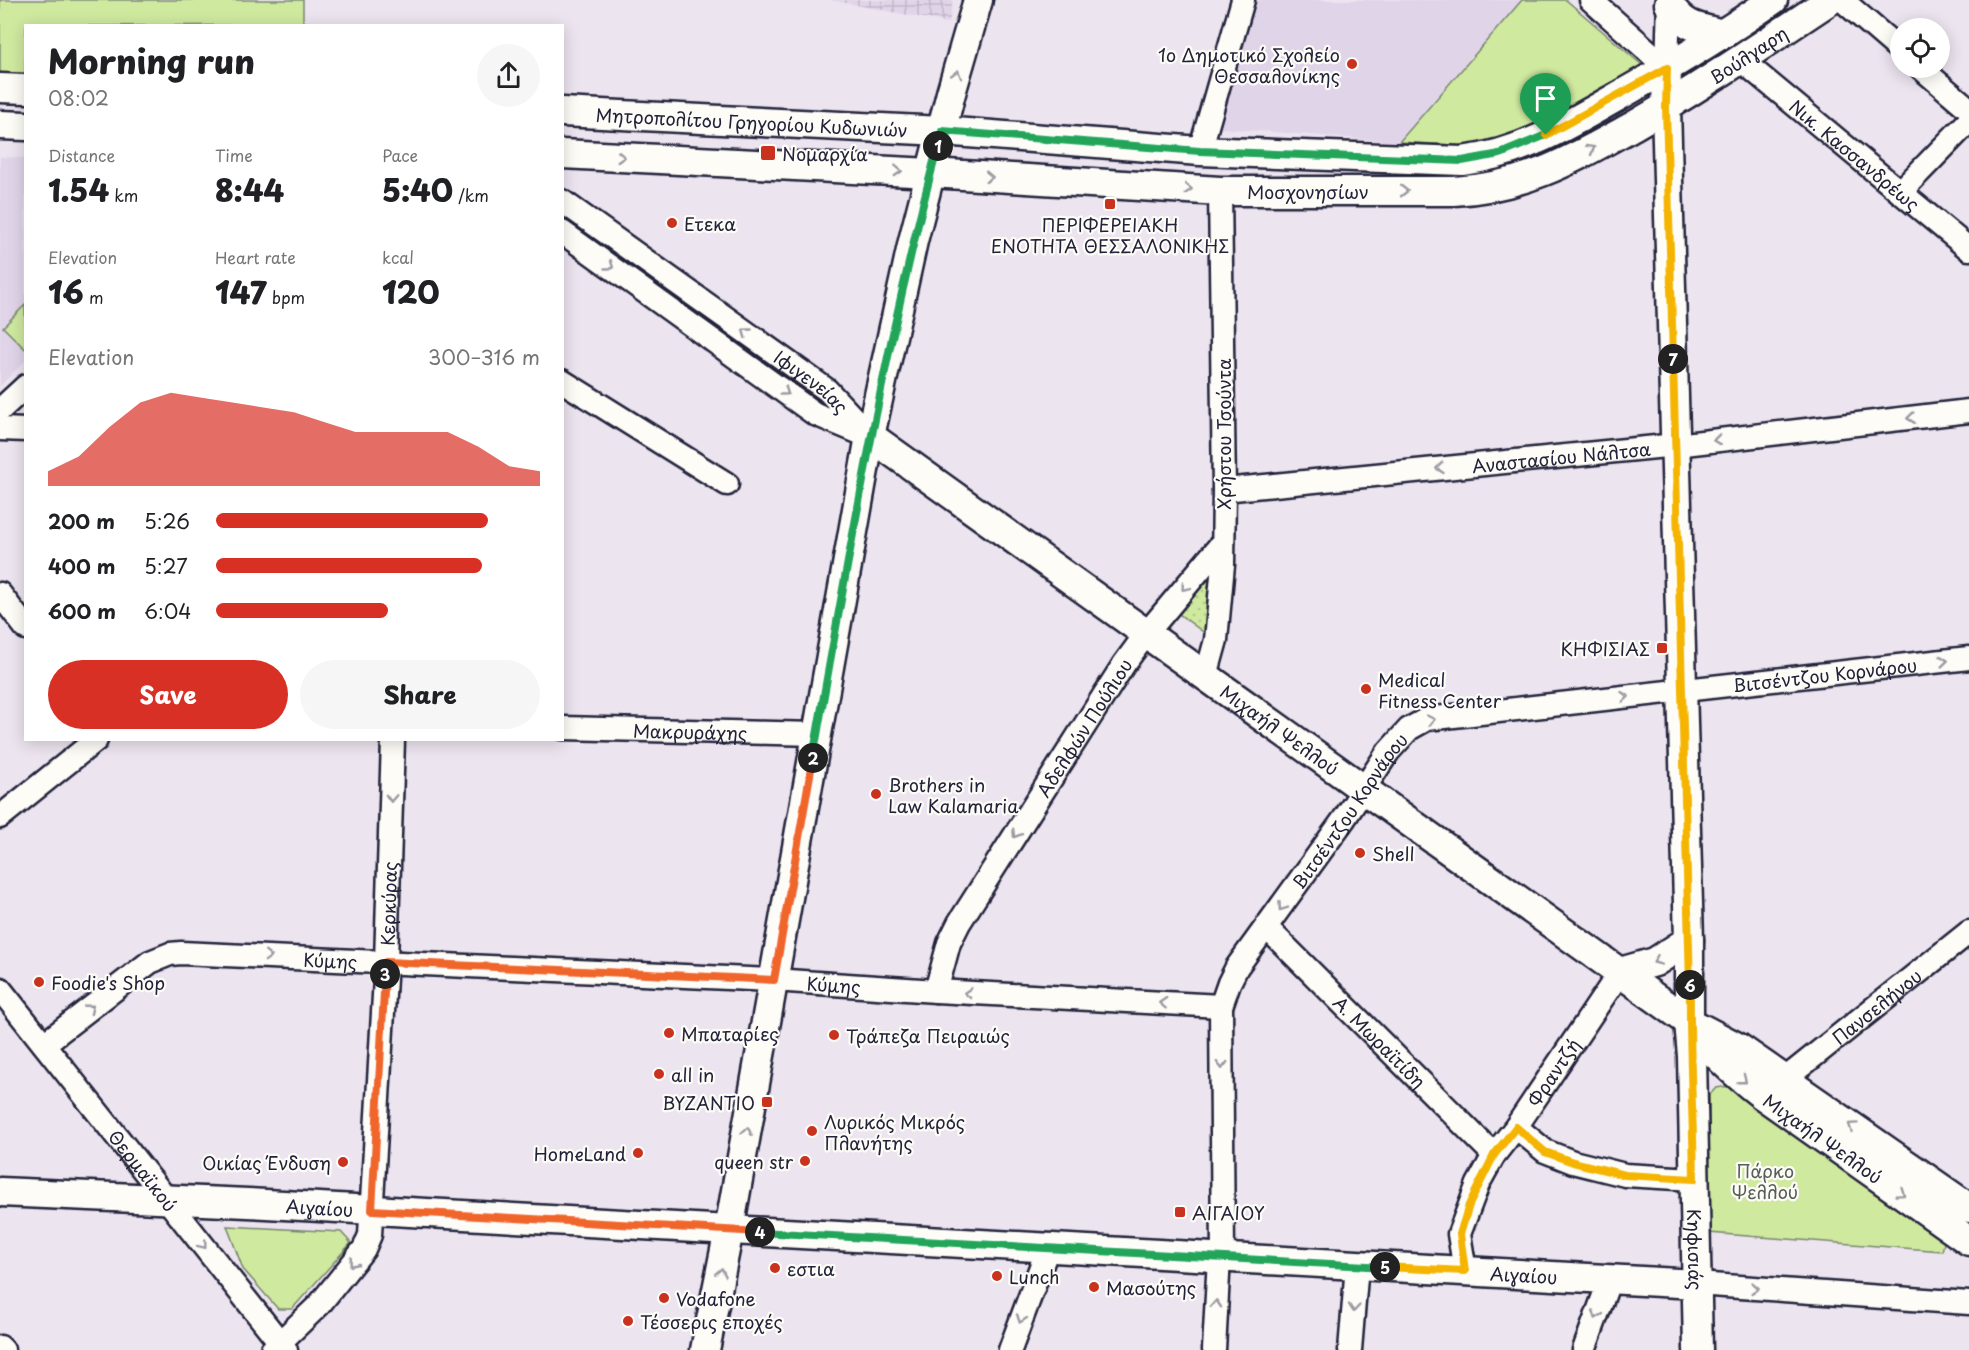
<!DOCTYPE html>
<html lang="en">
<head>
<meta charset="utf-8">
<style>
  :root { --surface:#fff; --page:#f6f6f6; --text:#202124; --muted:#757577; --accent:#d93025 }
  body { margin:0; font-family:"Playpen Sans",sans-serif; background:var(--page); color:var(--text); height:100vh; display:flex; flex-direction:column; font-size:22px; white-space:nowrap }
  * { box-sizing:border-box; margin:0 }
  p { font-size:20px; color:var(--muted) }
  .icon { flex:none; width:33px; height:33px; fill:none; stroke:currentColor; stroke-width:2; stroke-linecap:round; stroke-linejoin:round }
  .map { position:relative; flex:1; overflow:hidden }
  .panel { position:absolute; left:24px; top:24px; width:540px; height:717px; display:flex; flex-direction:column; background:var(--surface); border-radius:0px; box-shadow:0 3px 15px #0003 }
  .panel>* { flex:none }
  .tools { position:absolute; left:1890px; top:18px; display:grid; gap:12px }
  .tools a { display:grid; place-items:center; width:60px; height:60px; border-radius:50%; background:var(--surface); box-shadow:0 3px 15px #0003; font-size:30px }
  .pin { position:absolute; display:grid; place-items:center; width:51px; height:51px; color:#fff; margin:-62px -26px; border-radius:50% 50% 50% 0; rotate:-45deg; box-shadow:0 0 6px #0007 }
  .pin .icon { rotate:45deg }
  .km { position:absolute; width:30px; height:30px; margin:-15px; border-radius:50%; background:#222; color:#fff; font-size:16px; line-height:30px; text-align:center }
  .round { display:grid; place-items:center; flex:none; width:63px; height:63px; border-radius:32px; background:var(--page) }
  .head { display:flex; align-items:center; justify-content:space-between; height:102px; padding:0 24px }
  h1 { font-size:33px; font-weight:800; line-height:45px }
  .stats { display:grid; grid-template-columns:repeat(3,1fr); gap:9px; height:102px; padding:6px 24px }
  .stats div { display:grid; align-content:center }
  .stats b { font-size:30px; font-weight:800 }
  .stats small { font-size:16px; font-weight:400 }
  .stats p { font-size:16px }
  .chart { height:168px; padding:12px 24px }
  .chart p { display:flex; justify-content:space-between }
  .chart svg { width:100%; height:108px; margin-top:6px; fill:var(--accent); opacity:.7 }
  .cta { display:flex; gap:12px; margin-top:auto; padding:12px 24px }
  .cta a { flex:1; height:69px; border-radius:36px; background:var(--accent); color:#fff; font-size:24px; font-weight:800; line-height:69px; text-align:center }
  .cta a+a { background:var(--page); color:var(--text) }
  ul { padding:0 24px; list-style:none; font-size:20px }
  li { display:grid; grid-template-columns:96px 72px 1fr; align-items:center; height:45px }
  li i { height:15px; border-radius:8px; background:var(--accent) }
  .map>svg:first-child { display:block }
  .built { fill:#e0d4e9 }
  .industrial { fill:url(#industrial-grid) }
  .grass { fill:url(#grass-dots); stroke:#78866d; stroke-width:1.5 }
  .park { fill:#cfe99f; stroke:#78866d; stroke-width:1.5 }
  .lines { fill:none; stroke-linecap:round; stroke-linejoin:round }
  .minor-casing { stroke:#22223b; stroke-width:27 }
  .major-casing { stroke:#22223b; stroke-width:33 }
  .minor { stroke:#fdfcf7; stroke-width:22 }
  .major { stroke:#fdfcf7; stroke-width:28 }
  .oneway { stroke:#9a9aa2 }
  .split-1-casing { stroke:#fff; stroke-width:12 }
  .split-2-casing { stroke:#fff; stroke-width:12 }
  .split-3-casing { stroke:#fff; stroke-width:12 }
  .split-4-casing { stroke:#fff; stroke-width:12 }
  .split-5-casing { stroke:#fff; stroke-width:12 }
  .split-6-casing { stroke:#fff; stroke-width:12 }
  .split-7-casing { stroke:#fff; stroke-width:12 }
  .split-8-casing { stroke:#fff; stroke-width:12 }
  .split-1 { stroke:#22a559; stroke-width:8 }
  .split-2 { stroke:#22a559; stroke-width:8 }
  .split-3 { stroke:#f0652b; stroke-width:8 }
  .split-4 { stroke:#f0652b; stroke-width:8 }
  .split-5 { stroke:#22a559; stroke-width:8 }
  .split-6 { stroke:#f5b400; stroke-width:8 }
  .split-7 { stroke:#f5b400; stroke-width:8 }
  .split-8 { stroke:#f5b400; stroke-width:8 }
  .poi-dot { fill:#c8321e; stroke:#fdfcf7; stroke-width:2 }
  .labels { text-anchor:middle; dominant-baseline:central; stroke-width:4.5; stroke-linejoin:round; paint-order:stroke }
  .poi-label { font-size:18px; fill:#22223b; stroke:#fdfcf7; text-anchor:start }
  .street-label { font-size:18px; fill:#22223b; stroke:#fdfcf7 }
  .park-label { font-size:18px; fill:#565e59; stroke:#fdfcf7 }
</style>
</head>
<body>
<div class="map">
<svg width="1969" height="1350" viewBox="0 0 1969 1350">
  <defs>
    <pattern id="industrial-grid" width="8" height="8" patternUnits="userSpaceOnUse" patternTransform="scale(1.5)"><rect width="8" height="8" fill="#e0d4e9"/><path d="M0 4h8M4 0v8" fill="none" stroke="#c0b6c9"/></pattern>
    <pattern id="grass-dots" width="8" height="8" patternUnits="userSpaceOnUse" patternTransform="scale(1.5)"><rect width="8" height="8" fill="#cfe99f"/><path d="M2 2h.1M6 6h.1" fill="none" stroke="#b1c88a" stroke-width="1.8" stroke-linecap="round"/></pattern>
  </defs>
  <rect width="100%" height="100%" fill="#ece4ef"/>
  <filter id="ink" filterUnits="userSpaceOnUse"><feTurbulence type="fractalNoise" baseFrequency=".0167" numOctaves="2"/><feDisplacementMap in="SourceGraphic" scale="12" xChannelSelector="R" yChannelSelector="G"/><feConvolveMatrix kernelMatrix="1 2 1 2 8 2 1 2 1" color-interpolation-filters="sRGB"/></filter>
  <g filter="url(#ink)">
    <!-- built -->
    <g class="built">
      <path d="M1255,0H1522L1399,142L1221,128Z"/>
      <path d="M0,157L25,158V361L0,386Z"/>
    </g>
    <!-- industrial -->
    <path class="industrial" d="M831,0H953L949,23Z"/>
    <!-- grass -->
    <path class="grass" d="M1210,575L1214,576L1210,637L1179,614Z"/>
    <!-- park -->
    <g class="park">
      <path d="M0,0H303V25L26,26L25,76L0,74Z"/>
      <path d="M1522,0H1566L1649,71L1523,138L1470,146L1399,142Z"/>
      <path d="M25,305L26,348L25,349L3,327Z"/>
      <path d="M1730,1086L1945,1239L1942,1251L1709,1233V1095L1716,1088Z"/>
      <path d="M227,1226L341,1232L351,1243L292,1309H278L243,1269Z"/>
    </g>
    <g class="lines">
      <defs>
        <g id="minor">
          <path d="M1591,0L1667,68"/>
          <path d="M1842,0L1900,50"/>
          <path id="s1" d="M1741,60L1969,249"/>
          <path d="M1667,68L1669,0"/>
          <path d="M1921,68L1969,109"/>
          <path d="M1200,151L1243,0"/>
          <path d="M1900,192L1969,121"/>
          <path id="s2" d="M562,201L827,390L870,436"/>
          <path d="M562,232L815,414L863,434"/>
          <path d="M562,381L727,484"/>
          <path d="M0,410L26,386"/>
          <path d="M0,429L26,430"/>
          <path id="s3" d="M1224,490L1676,445L1969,411"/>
          <path d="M0,594L26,628"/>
          <path d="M1206,676L1216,640L1223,565L1224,490L1220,191"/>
          <path id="s4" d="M562,728L817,734"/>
          <path d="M0,817L96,740"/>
          <path id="s5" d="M1267,928L1494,1155"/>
          <path id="s6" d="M0,989L286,1350"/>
          <path id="s7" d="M936,991L949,943L959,923L1124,664L1146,634L1223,542"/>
          <path id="s8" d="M44,1044L150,962L170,954L181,953L773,980L936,991L1221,1006"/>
          <path id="s9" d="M1785,1079L1969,932"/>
          <path d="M1516,1127L1545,1151L1573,1162L1625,1175L1694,1179"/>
          <path id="s10" d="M1223,1257L1221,1006L1229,983L1237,967L1344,819L1388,752L1409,729L1427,719L1969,658"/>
          <path id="s11" d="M1465,1271L1459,1234L1478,1184L1494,1155L1516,1127L1620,972"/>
          <path d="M1696,1284L1969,1303"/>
          <path d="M0,1347L3,1350"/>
          <path id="s12" d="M272,1350L319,1305L364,1249L370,1235L386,961L393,740"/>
          <path d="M1010,1350L1048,1248"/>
          <path d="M1214,1350L1219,1257"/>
          <path d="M1350,1350L1357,1265"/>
          <path d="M1584,1350L1610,1279"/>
        </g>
        <g id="major">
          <path d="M1669,4C1685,28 1697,27 1723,34"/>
          <path id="s13" d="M1667,68L1666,107L1689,940V1022L1692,1056L1698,1350"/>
          <path d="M0,88L26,89"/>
          <path id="s14" d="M562,112L942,131L1200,151L1462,161C1524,154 1576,120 1629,90C1678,62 1727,32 1773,0"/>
          <path d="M0,125L26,126"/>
          <path id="s15" d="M562,154L931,173L1220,191H1454C1526,187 1571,160 1633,126C1701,87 1765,43 1830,0"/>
          <path id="s16" d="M870,436L1689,1022L1739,1048L1969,1208"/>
          <path d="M1620,972L1655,962L1689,940"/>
          <path id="s17" d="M1699,1035C1717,1058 1738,1076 1761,1094L1969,1241"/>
          <path id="s18" d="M0,1192L248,1203L1696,1284"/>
          <path d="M705,1350L729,1230L870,436L913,241L951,93L978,0"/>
        </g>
      </defs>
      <!-- minor casing -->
      <use href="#minor" class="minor-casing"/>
      <!-- major casing -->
      <use href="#major" class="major-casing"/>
      <!-- minor -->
      <use href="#minor" class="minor"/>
      <!-- major -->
      <use href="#major" class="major"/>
    </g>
    <!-- one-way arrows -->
    <defs><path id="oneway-chevron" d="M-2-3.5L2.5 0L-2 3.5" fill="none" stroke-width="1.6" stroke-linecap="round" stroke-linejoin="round" transform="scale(1.5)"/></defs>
    <g class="oneway">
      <use href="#oneway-chevron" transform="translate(957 74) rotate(-74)"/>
      <use href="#oneway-chevron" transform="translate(1591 149) rotate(-29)"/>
      <use href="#oneway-chevron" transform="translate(621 157) rotate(3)"/>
      <use href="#oneway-chevron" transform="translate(898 171) rotate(3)"/>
      <use href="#oneway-chevron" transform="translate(989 177) rotate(3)"/>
      <use href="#oneway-chevron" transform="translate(1188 189) rotate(3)"/>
      <use href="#oneway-chevron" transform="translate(1404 191)"/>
      <use href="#oneway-chevron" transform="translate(610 266) rotate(36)"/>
      <use href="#oneway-chevron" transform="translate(746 332) rotate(-144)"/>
      <use href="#oneway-chevron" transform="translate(785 392) rotate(36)"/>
      <use href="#oneway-chevron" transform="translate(1911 418) rotate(173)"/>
      <use href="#oneway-chevron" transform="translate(1717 440) rotate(173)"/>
      <use href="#oneway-chevron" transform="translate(1440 468) rotate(174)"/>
      <use href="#oneway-chevron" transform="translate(1185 587) rotate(130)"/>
      <use href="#oneway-chevron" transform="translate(1944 661) rotate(-6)"/>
      <use href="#oneway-chevron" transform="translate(1625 697) rotate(-6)"/>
      <use href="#oneway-chevron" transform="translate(1431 720) rotate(-12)"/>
      <use href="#oneway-chevron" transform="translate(391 798) rotate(92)"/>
      <use href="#oneway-chevron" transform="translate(1016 834) rotate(122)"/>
      <use href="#oneway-chevron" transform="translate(1282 907) rotate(125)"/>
      <use href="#oneway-chevron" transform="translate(268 956) rotate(2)"/>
      <use href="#oneway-chevron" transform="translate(1657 961) rotate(156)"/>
      <use href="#oneway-chevron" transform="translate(968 993) rotate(-177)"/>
      <use href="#oneway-chevron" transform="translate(1163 1003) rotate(-177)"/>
      <use href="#oneway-chevron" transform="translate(90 1008) rotate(-38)"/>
      <use href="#oneway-chevron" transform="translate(1222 1065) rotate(90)"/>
      <use href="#oneway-chevron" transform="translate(1743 1080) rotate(38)"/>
      <use href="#oneway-chevron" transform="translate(1852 1126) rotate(-145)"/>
      <use href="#oneway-chevron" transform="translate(747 1131) rotate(-80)"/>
      <use href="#oneway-chevron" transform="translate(1901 1193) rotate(35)"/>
      <use href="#oneway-chevron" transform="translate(203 1245) rotate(52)"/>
      <use href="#oneway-chevron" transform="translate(353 1263) rotate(129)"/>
      <use href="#oneway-chevron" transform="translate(721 1272) rotate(-79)"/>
      <use href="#oneway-chevron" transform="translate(1755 1288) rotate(4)"/>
      <use href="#oneway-chevron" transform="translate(1216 1304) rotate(-87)"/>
      <use href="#oneway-chevron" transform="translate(1354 1308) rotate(95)"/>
      <use href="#oneway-chevron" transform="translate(1597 1315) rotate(110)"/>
      <use href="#oneway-chevron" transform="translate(1021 1319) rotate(110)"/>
    </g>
  </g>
  <g class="lines" filter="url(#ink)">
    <defs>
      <path id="split-1" d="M938,146L942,131L1200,151L1462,161L1500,154L1546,135"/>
      <path id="split-2" d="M813,758C849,553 884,348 938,146"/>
      <path id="split-3" d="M385,974L386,962L774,980L813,758"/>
      <path id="split-4" d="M385,974L372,1210L760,1232"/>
      <path id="split-5" d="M760,1232L1385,1267"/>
      <path id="split-6" d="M1385,1267L1465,1271L1460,1234L1469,1205L1494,1155L1516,1127L1545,1152L1573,1162L1625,1175L1694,1179C1693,1114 1689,1049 1690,985"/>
      <path id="split-7" d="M1673,359L1690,985"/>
      <path id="split-8" d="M1546,135L1667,68L1666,107L1673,359"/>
    </defs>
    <!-- split-1 casing -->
    <use href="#split-1" class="split-1-casing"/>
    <!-- split-2 casing -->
    <use href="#split-2" class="split-2-casing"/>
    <!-- split-3 casing -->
    <use href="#split-3" class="split-3-casing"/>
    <!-- split-4 casing -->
    <use href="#split-4" class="split-4-casing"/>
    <!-- split-5 casing -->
    <use href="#split-5" class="split-5-casing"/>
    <!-- split-6 casing -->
    <use href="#split-6" class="split-6-casing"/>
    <!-- split-7 casing -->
    <use href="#split-7" class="split-7-casing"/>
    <!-- split-8 casing -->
    <use href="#split-8" class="split-8-casing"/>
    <!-- split-1 -->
    <use href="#split-1" class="split-1"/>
    <!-- split-2 -->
    <use href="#split-2" class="split-2"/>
    <!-- split-3 -->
    <use href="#split-3" class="split-3"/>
    <!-- split-4 -->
    <use href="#split-4" class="split-4"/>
    <!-- split-5 -->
    <use href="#split-5" class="split-5"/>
    <!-- split-6 -->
    <use href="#split-6" class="split-6"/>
    <!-- split-7 -->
    <use href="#split-7" class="split-7"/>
    <!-- split-8 -->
    <use href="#split-8" class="split-8"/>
  </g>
  <!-- markers -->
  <g class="poi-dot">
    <circle cx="1352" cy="64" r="6"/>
    <rect x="760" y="145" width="16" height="16" rx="3"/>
    <rect x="1104" y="198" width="12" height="12" rx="3"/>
    <circle cx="672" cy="223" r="6"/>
    <rect x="1656" y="642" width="12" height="12" rx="3"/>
    <circle cx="1366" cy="689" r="6"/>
    <circle cx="876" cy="794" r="6"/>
    <circle cx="1360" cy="853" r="6"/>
    <circle cx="39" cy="982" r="6"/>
    <circle cx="669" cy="1033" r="6"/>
    <circle cx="834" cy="1035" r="6"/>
    <circle cx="659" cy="1074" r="6"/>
    <rect x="761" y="1096" width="12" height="12" rx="3"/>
    <circle cx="812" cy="1131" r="6"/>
    <circle cx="638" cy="1153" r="6"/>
    <circle cx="805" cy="1161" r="6"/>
    <circle cx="343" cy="1162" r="6"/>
    <rect x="1174" y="1206" width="12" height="12" rx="3"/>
    <circle cx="775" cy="1268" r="6"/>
    <circle cx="997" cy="1276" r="6"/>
    <circle cx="1094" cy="1287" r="6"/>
    <circle cx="664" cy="1298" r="6"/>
    <circle cx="628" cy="1321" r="6"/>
  </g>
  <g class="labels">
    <!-- poi labels -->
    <g class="poi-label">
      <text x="1340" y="54" text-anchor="end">1ο Δημοτικό Σχολείο<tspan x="1340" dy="21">Θεσσαλονίκης</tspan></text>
      <text x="782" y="153">Νομαρχία</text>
      <text x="684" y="223">Ετεκα</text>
      <text x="1110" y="224" text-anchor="middle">ΠΕΡΙΦΕΡΕΙΑΚΗ<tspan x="1110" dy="21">ΕΝΟΤΗΤΑ ΘΕΣΣΑΛΟΝΙΚΗΣ</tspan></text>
      <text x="1650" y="648" text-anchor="end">ΚΗΦΙΣΙΑΣ</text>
      <text x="1378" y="679">Medical<tspan x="1378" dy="21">Fitness Center</tspan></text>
      <text x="888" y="784">Brothers in<tspan x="888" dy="21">Law Kalamaria</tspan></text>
      <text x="1372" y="853">Shell</text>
      <text x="51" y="982">Foodie's Shop</text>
      <text x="681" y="1033">Μπαταρίες</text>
      <text x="846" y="1035">Τράπεζα Πειραιώς</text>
      <text x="671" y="1074">all in</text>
      <text x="755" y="1102" text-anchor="end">ΒΥΖΑΝΤΙΟ</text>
      <text x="824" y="1121">Λυρικός Μικρός<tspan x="824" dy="21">Πλανήτης</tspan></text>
      <text x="626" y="1153" text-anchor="end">HomeLand</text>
      <text x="793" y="1161" text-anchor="end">queen str</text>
      <text x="331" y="1162" text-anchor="end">Οικίας Ένδυση</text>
      <text x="1192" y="1212">ΑΙΓΑΙΟΥ</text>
      <text x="787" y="1268">εστια</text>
      <text x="1009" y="1276">Lunch</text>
      <text x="1106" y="1287">Μασούτης</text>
      <text x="676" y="1298">Vodafone</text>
      <text x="640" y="1321">Τέσσερις εποχές</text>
    </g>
    <!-- street labels -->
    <g class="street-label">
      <text stroke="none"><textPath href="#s15" startOffset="1221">Βούλγαρη</textPath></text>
      <text stroke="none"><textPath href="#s14" startOffset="190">Μητροπολίτου Γρηγορίου Κυδωνιών</textPath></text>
      <text stroke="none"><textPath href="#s1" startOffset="148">Νικ. Κασσανδρέως</textPath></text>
      <text stroke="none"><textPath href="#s15" startOffset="747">Μοσχονησίων</textPath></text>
      <text stroke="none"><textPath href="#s2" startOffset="308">Ιφιγενείας</textPath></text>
      <text transform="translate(1223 434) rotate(-90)">Χρήστου Τσούντα</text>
      <text stroke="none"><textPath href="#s3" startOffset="339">Αναστασίου Νάλτσα</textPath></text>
      <text stroke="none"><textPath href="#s10" startOffset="1008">Βιτσέντζου Κορνάρου</textPath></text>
      <text stroke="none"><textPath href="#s7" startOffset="304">Αδελφών Πούλιου</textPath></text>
      <text stroke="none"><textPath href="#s16" startOffset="504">Μιχαήλ Ψελλού</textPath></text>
      <text stroke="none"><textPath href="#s4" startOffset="128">Μακρυράχης</textPath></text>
      <text stroke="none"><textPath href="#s10" startOffset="486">Βιτσέντζου Κορνάρου</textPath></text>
      <text stroke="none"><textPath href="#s12" startOffset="484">Κερκύρας</textPath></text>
      <text stroke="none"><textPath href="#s8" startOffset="316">Κύμης</textPath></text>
      <text stroke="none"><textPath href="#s8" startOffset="820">Κύμης</textPath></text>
      <text stroke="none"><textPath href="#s9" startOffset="117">Πανσελήνου</textPath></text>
      <text stroke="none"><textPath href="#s5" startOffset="160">Α. Μωραϊτίδη</textPath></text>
      <text stroke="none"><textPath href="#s11" startOffset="226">Φραντζή</textPath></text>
      <text stroke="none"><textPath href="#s17" startOffset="162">Μιχαήλ Ψελλού</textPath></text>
      <text stroke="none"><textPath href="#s6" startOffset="231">Θερμαϊκού</textPath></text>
      <text stroke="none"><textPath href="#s18" startOffset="320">Αιγαίου</textPath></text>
      <text stroke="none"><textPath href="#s13" startOffset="1182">Κηφισιάς</textPath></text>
      <text stroke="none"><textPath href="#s18" startOffset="1526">Αιγαίου</textPath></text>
    </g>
    <!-- park labels -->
    <g class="park-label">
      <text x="1765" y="1170">Πάρκο<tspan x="1765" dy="21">Ψελλού</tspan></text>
    </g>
  </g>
</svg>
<div class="tools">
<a><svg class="icon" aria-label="locate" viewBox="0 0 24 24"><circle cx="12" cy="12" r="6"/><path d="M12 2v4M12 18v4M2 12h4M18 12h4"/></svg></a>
</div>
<div class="pin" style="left:1546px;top:135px;background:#1e9e55"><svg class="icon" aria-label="arrive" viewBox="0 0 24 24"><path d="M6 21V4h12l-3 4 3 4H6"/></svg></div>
<b class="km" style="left:938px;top:146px">1</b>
<b class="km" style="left:813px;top:758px">2</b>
<b class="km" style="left:385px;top:974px">3</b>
<b class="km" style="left:760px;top:1232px">4</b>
<b class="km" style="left:1385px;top:1267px">5</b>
<b class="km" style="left:1690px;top:985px">6</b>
<b class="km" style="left:1673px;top:359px">7</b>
<section class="panel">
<div class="head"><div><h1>Morning run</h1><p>08:02</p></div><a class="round"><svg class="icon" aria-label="share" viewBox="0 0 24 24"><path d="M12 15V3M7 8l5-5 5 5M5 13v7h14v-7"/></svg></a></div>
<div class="stats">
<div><p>Distance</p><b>1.54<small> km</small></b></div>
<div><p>Time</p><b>8:44</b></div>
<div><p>Pace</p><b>5:40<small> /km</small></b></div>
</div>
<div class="stats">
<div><p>Elevation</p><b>16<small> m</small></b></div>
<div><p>Heart rate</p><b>147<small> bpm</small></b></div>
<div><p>kcal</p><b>120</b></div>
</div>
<div class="chart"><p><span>Elevation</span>300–316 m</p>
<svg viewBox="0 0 160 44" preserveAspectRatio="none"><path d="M0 44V38L10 32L20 20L30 10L40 6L50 8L60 10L70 12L80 14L90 18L100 22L110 22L120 22L130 22L140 28L150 36L160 38V44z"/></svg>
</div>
<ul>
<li><b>200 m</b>5:26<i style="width:84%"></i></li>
<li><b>400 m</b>5:27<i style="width:82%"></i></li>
<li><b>600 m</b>6:04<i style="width:53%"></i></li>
</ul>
<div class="cta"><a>Save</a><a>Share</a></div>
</section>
</div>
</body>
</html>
